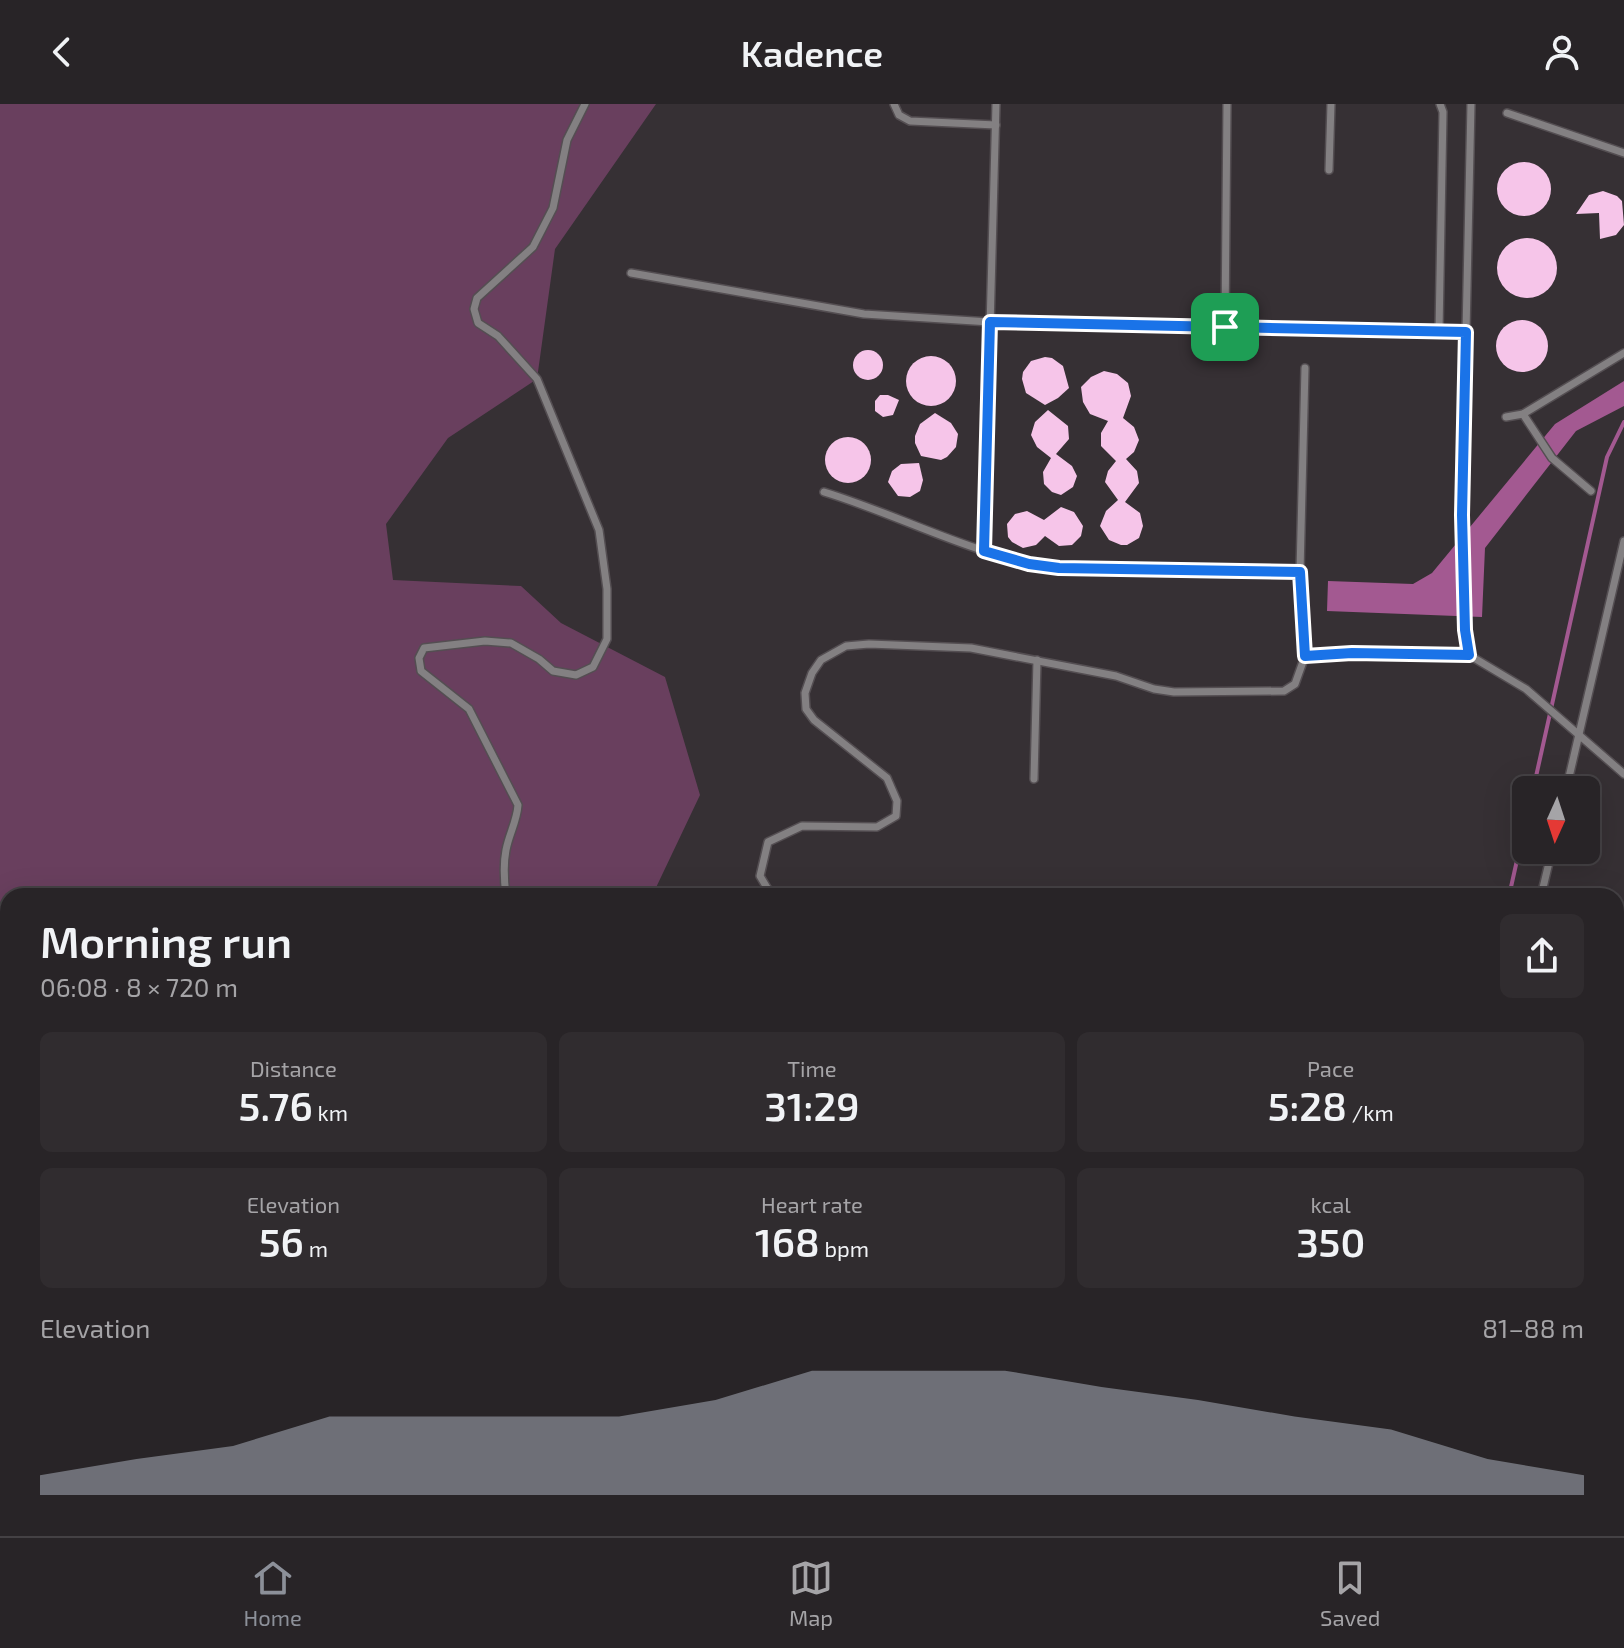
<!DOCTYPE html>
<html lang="en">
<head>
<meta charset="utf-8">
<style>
  :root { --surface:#282427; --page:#302c2f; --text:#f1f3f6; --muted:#a5a4a7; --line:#444144; --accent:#8c9099 }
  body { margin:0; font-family:"Exo 2",sans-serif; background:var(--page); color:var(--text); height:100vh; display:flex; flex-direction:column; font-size:30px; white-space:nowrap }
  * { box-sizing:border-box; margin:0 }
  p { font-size:26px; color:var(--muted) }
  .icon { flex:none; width:44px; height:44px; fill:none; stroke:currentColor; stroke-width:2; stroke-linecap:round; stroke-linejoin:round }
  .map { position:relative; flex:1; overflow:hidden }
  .drawer { position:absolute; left:0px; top:784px; width:1624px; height:648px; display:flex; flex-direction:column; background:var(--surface); border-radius:24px 24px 0 0; box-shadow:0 8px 32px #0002,0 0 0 2px var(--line) }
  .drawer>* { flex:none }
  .needle { width:52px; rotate:183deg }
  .tools { position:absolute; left:1512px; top:672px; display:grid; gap:16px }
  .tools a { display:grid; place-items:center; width:88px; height:88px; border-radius:12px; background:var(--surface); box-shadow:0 8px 32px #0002,0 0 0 2px var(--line); font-size:40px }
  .pin { position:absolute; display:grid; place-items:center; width:68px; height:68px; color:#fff; margin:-34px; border-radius:16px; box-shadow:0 4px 12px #0006 }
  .round { display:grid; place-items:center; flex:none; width:84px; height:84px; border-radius:12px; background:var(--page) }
  .summary { display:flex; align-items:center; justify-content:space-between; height:136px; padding:0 40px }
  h1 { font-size:44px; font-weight:600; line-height:60px }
  .metrics { display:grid; grid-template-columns:repeat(3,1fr); gap:12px; height:136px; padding:8px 40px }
  .metrics div { display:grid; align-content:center; border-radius:12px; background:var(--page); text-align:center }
  .metrics b { font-size:40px; font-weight:600 }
  .metrics small { font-size:22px; font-weight:400 }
  .metrics p { font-size:22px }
  .chart { height:224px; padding:16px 40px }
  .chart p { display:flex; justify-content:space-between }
  .chart svg { width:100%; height:144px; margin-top:8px; fill:var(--accent); opacity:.7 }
  header { display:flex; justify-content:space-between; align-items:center; height:104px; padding:0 40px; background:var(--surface); font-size:36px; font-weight:600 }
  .tabs { display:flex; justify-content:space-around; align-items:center; height:112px; border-top:2px solid var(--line); background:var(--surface); font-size:22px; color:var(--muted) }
  .tabs a { display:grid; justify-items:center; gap:4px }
  .tabs .on { color:var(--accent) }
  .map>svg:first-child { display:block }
  .green { fill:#693f5e }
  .water { fill:#a35991 }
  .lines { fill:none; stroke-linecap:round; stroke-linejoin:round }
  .stream { stroke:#a35991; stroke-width:4 }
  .building { fill:#f6c5e9 }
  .lane-casing { stroke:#544e52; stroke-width:10 }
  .street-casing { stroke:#544e52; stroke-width:17 }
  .path { stroke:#858083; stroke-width:3; stroke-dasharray:2 6; stroke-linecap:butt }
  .lane { stroke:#838082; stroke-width:7 }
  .street { stroke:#838082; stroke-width:14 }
  .route-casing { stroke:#fff; stroke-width:16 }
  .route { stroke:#1a73e8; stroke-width:10 }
</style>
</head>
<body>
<header><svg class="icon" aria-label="back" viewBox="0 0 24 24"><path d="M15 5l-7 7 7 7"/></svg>Kadence<svg class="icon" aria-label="person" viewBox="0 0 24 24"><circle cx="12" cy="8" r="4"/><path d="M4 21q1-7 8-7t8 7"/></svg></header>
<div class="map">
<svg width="1624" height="1432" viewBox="0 0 1624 1432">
  <rect width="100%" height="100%" fill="#363034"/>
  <!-- green -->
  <path class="green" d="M0,0H656L555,145L537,275L448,334L386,420L393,476L521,482L561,519L665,573L700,691L652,792H8V1424H125L121,1432H0Z"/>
  <!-- water -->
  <path class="water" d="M1624,277V302L1576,327L1485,444L1482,513L1327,507L1328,477L1413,480L1432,469L1555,320Z"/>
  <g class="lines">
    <!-- stream -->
    <g class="stream">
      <path d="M1533,686L1607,353L1624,318"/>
      <path d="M1509,792L1526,716"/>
      <path d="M1383,1432V1424"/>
    </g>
  </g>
  <!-- building -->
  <g class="building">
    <circle cx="1524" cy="85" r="27"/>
    <path d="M1603,87L1617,92L1622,97L1624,121L1616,131L1600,135L1599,109L1576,110L1589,91Z"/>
    <circle cx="1527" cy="164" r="30"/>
    <circle cx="1522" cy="242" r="26"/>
    <circle cx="868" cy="261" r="15"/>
    <circle cx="931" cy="277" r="25"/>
    <path d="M1045,253L1052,254L1063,262L1069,284L1058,294L1045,301L1026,289L1022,275L1023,268L1031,257Z"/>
    <path d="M1104,267L1117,270L1128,279L1131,292L1123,314L1134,323L1139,336L1134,348L1126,355L1137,367L1139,379L1125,398L1140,409L1143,422L1139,434L1127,441H1121L1109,436L1100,422L1106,407L1118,396L1105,378L1108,367L1116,357L1101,342V329L1108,317L1090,310L1083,298L1081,283L1091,273Z"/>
    <path d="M880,291H888L899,296L893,311L883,313L875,307V297Z"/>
    <path d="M1048,306L1068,322L1069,335L1056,350L1072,362L1077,372L1073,383L1061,391L1052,388L1044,380L1043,368L1051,354L1037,343L1031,331L1035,318Z"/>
    <path d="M935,309L951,319L958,330L956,343L947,353L941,356L921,352L915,339V332L920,320Z"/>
    <circle cx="848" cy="356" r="23"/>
    <path d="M919,359L923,376L920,387L910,393L898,392L888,378L892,367L901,360Z"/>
    <path d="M1061,403L1074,408L1083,422L1081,432L1072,441L1059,442L1045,432L1036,441L1023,444L1012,438L1008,433L1007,420L1015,410L1027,407L1044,416Z"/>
  </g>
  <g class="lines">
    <defs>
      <g id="lane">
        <path d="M894,0L899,11L910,17L996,21"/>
        <path d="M1471,0L1462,411L1465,526L1469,551L1526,585L1624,670"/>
        <path d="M1507,9L1624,49"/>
        <path d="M1329,66L1331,0"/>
        <path d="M631,169L864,210L990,218L1466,228"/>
        <path d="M1225,223L1227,0"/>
        <path d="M1439,227L1443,8L1440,0"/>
        <path d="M1305,264L1300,468L1305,552"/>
        <path d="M1523,310L1552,354L1591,387"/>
        <path d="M1506,313L1523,310L1624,249"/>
        <path d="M824,388C903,412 977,454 1059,464L1300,468"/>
        <path d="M984,447L996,0"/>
        <path d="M1034,675L1037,556"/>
        <path d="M1566,686L1624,437"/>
        <path d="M506,792C504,776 503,761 506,746C509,730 517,717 518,701L469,605L421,567L419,554L424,544L485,537L511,539L539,555L553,567L576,571L593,563L607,535V485L599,426L537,275L498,232L478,219L474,205L477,194L533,143L553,104L567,36L585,0"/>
        <path d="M772,792L760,772L768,738L802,722L877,723L896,712L897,697L887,674L814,616L806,605L805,589L812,569L821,556L846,542L869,540L971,544L1116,572L1154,585L1174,588L1284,587L1295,580L1305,552L1352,549L1469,551"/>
        <path d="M1541,792L1552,746"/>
        <path d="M1616,825L1624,823"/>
        <path d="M1616,1310L1624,1308"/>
        <path d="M0,1391L8,1387"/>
        <path d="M1321,1432V1424"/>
        <path d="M1413,1432V1424"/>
      </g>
      <path id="street" d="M1292,1432V1424"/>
    </defs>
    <!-- lane casing -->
    <use href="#lane" class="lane-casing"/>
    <!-- street casing -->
    <use href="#street" class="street-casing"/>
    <!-- path -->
    <g class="path">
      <path d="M649,1424L653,1432"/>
      <path d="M318,1432L321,1424"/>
      <path d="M533,1432L535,1424"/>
    </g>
    <!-- lane -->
    <use href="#lane" class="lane"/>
    <!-- street -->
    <use href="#street" class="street"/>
  </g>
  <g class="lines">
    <defs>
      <path id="route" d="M990,218L1466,228L1462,411L1465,526L1469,551L1352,549L1305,552L1300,468L1059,464L1029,460L984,447Z"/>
    </defs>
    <!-- route casing -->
    <use href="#route" class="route-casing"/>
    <!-- route -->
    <use href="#route" class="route"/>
  </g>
</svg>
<div class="tools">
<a><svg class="needle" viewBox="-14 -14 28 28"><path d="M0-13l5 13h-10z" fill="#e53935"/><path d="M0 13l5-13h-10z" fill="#a5a4a7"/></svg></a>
</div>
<div class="pin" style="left:1225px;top:223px;background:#1e9e55"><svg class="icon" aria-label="arrive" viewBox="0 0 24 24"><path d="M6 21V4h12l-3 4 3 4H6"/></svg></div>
<section class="drawer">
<div class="summary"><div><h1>Morning run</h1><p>06:08 · 8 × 720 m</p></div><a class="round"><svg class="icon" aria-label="share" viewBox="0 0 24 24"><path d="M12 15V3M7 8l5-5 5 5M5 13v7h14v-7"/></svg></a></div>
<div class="metrics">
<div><p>Distance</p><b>5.76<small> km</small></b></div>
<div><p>Time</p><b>31:29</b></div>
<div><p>Pace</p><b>5:28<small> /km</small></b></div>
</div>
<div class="metrics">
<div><p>Elevation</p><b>56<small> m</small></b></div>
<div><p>Heart rate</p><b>168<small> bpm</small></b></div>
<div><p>kcal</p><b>350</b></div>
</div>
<div class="chart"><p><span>Elevation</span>81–88 m</p>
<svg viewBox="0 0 160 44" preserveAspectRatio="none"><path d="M0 44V38L10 33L20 29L30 20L40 20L50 20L60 20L70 15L80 6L90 6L100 6L110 11L120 15L130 20L140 24L150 33L160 38V44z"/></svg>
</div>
</section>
</div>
<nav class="tabs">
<a class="on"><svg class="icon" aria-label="home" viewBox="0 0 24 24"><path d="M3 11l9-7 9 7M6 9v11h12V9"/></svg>Home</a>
<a><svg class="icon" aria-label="map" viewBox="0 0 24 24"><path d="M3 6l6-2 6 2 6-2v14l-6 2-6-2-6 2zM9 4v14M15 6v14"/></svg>Map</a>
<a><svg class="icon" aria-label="saved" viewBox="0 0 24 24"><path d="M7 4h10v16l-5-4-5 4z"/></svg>Saved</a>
</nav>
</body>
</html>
